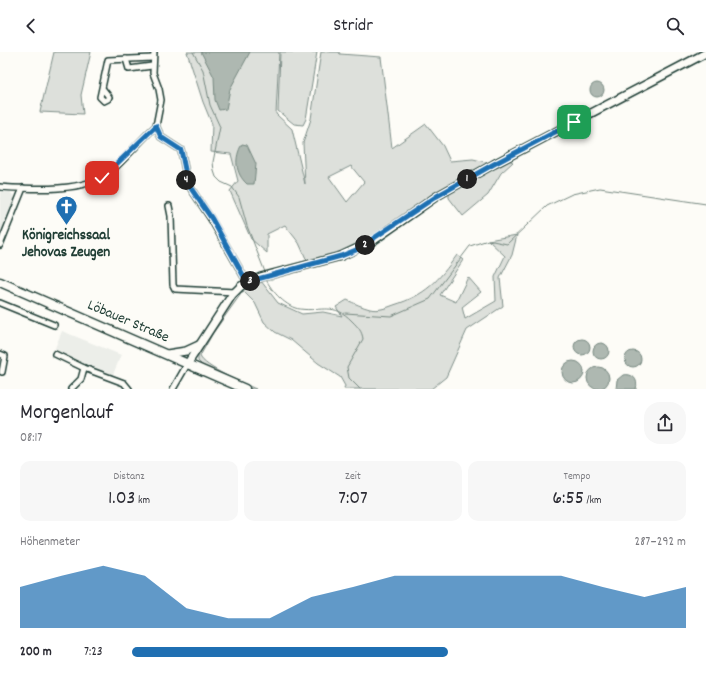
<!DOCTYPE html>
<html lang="de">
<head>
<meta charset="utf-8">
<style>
  :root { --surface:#fff; --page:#f7f7f7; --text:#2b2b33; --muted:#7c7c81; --accent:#1f6fb2 }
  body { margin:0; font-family:Dekko,sans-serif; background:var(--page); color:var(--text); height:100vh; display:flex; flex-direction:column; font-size:15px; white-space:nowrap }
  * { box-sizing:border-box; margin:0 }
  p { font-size:13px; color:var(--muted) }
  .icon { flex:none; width:22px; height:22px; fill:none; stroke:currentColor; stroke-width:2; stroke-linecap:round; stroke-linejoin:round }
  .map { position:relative; height:337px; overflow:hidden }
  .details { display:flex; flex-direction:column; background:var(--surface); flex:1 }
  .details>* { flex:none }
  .pin { position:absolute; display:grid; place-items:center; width:34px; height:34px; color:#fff; margin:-17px; border-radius:8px; box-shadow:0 2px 6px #0006 }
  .km { position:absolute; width:20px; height:20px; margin:-10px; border-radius:50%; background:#222; color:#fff; font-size:11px; line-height:20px; text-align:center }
  .round { display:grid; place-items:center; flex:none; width:42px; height:42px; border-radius:16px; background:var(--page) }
  .head { display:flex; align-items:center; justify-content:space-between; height:68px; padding:0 20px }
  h1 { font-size:22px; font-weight:600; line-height:30px }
  .metrics { display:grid; grid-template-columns:repeat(3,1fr); gap:6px; height:68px; padding:4px 20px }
  .metrics div { display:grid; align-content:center; border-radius:10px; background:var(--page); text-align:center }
  .metrics b { font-size:20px; font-weight:600 }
  .metrics small { font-size:11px; font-weight:400 }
  .metrics p { font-size:11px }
  .chart { height:112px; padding:8px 20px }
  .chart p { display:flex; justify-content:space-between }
  .chart svg { width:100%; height:72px; margin-top:4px; fill:var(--accent); opacity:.7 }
  ul { padding:0 20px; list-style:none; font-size:13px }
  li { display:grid; grid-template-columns:64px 48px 1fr; align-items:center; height:30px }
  li i { height:10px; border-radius:5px; background:var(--accent) }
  header { display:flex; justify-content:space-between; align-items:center; height:52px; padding:0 20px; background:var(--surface); font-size:18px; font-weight:600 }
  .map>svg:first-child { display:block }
  .built { fill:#eceee9 }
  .green { fill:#dde0db; stroke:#7e8e88; fill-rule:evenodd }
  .water { fill:#aeb8b1; stroke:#75877f }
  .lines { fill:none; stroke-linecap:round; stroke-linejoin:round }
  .stream { stroke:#75877f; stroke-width:1 }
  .minor-casing { stroke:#1f3d34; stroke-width:8 }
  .secondary-casing { stroke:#1f3d34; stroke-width:10 }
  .primary-casing { stroke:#1f3d34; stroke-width:11 }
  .minor { stroke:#fdfcf7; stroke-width:5 }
  .secondary { stroke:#fdfcf7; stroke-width:7 }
  .primary { stroke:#fdfcf7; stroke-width:8 }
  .route-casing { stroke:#fff; stroke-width:8 }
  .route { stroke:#1f6fb2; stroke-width:5 }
  .labels { text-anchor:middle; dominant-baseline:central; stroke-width:3.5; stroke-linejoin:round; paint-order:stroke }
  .poi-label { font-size:15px; font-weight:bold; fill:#1f3d34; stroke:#fdfcf7 }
  .street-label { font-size:15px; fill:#1f3d34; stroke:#fdfcf7 }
</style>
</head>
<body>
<header><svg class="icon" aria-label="back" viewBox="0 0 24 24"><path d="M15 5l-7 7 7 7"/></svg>Stridr<svg class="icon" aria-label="search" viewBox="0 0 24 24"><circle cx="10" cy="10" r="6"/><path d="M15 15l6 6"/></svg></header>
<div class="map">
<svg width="706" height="337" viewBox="0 0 706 337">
  <rect width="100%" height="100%" fill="#fdfcf7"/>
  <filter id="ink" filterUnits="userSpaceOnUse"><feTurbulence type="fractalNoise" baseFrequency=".025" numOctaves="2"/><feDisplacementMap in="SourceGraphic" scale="8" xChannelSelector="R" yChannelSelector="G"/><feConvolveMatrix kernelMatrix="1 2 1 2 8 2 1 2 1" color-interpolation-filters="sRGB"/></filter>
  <g filter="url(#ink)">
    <!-- built -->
    <g class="built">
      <path d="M0,137L9,138L17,149L0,187Z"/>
      <path d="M62,279L121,303L112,325L60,304L55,296Z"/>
    </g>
    <!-- green -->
    <g class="green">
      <path d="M54,0H91L81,43L83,62L40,60Z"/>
      <path d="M187,0H279L276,62L292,77L305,132L303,91L311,67L321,0H339L340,2L381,5L392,96L426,72L443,94L450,109L473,107L490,111L361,194L308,211L299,191L285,173L267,182V201L251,187L230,139L238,129L231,102L211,100L212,72L203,50ZM351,114L364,130L347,150L329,125Z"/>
      <path d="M280,0H317L306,67L303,73L294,72L278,59Z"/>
      <path d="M507,107L513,110L501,121L488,143L463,164L449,146V141Z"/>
      <path d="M517,183L512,203L500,226L503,254L467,278L446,325L431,337H344L345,334L340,325L318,311L291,288L275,280L264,270L255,251L243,239L213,281L200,304C203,315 245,332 256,337H252L202,313L198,309V301L230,250L241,238L261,229L278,251L302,262L323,260L342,264L336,255L347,248C354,251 362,255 370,257C378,259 386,256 394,253C426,243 438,229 457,203L463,208L440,243L456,250L468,225L481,240L462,255L465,267L496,249L495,225L505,204L488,188Z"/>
    </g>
    <!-- water -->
    <g class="water">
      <path d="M201,0H250L230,37L226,57L219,58L215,48L214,25Z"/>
      <circle cx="597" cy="38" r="7"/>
      <path d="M242,92L247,93L256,112L254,132H247C235,121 234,106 242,92Z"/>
      <circle cx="582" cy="295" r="8"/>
      <circle cx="601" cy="299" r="8"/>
      <circle cx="633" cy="307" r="8"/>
      <circle cx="573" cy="320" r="11"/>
      <circle cx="598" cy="326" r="11"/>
      <path d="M623,323C632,321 639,327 636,337H616L617,328Z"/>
    </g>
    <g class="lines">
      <!-- stream -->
      <g class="stream">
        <path d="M193,0L203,18L210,53L220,75L213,110L214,119L216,125L221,130L232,135L239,145L247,174L265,220"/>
        <path d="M266,227C271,239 287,256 300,257C322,260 334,250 352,269C358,275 362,279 363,287L347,315L349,326L360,337"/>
        <path d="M345,261L391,264L430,247L470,194L488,188L507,192L547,154L572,142L600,136L706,152"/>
      </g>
      <defs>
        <g id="minor">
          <path d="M154,0L153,21L159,37L161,48L156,74L161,85L181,98L188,132L211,167L247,230"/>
          <path d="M126,7L129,17L152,14"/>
          <path d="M102,36L100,45L104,49L108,47L109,45L102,36L108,8L153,6"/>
          <path d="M0,135C31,137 85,141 110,120C127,106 140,88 156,74"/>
          <path d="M169,154L171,164L173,233L175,237L235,240"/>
          <path d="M0,193L23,136"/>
          <path d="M0,251L54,273"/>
          <path d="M0,302L5,304L2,320"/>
          <path d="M55,302L84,316L81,327L71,337"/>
          <path d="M84,316L124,331L129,337"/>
          <path d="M173,337L188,311"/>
        </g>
        <g id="secondary">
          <path d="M167,302L186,299L199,293"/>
          <path d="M188,311L232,243L241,234L261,225L341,204L373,189L437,144L494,112L706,1"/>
        </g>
        <path id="primary" d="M0,230L245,337"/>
      </defs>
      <!-- minor casing -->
      <use href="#minor" class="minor-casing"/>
      <!-- secondary casing -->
      <use href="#secondary" class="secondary-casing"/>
      <!-- primary casing -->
      <use href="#primary" class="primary-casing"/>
      <!-- minor -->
      <use href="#minor" class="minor"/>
      <!-- secondary -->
      <use href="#secondary" class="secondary"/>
      <!-- primary -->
      <use href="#primary" class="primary"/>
    </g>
  </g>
  <g class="lines" filter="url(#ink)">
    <defs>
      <path id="route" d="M102,126L156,74L161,85L181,98L188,132L212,167L247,230L341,204L356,198L437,144L494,112L574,70"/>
    </defs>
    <!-- route casing -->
    <use href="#route" class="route-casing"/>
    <!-- route -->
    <use href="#route" class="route"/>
  </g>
  <!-- icons -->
  <defs>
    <symbol id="church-pin" viewBox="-11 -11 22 30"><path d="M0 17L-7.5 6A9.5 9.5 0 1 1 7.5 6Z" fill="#1f6fb2" stroke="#fdfcf7"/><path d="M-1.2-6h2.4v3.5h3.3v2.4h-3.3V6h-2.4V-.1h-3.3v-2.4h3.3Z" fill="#fff"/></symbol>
  </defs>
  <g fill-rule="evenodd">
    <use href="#church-pin" x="54" y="142" width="25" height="34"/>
  </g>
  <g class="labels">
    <!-- poi labels -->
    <g class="poi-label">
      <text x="66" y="184">Königreichssaal<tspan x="66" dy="17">Jehovas Zeugen</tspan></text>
    </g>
    <!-- street labels -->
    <g class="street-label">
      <text transform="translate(128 270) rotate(23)">Löbauer Straße</text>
    </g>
  </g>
</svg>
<div class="pin" style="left:574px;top:70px;background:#1e9e55"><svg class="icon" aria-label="arrive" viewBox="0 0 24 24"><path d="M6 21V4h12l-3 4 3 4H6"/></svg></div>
<div class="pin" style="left:102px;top:126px;background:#d93025"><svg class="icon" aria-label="check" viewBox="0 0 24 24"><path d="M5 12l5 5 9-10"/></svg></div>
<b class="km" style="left:467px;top:127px">1</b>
<b class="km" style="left:365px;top:193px">2</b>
<b class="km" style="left:250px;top:229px">3</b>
<b class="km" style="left:186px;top:128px">4</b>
</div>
<section class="details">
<div class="head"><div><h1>Morgenlauf</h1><p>08:17</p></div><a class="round"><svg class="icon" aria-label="share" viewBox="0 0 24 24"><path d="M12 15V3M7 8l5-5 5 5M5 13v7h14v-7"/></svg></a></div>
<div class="metrics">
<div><p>Distanz</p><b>1.03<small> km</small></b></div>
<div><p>Zeit</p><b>7:07</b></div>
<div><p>Tempo</p><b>6:55<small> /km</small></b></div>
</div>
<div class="chart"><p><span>Höhenmeter</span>287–292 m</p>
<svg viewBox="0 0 160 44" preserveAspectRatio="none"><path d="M0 44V19L10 12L20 6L30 12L40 32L50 38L60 38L70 25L80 19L90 12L100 12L110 12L120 12L130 12L140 19L150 25L160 19V44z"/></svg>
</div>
<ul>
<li><b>200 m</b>7:23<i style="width:57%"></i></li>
</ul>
</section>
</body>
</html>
